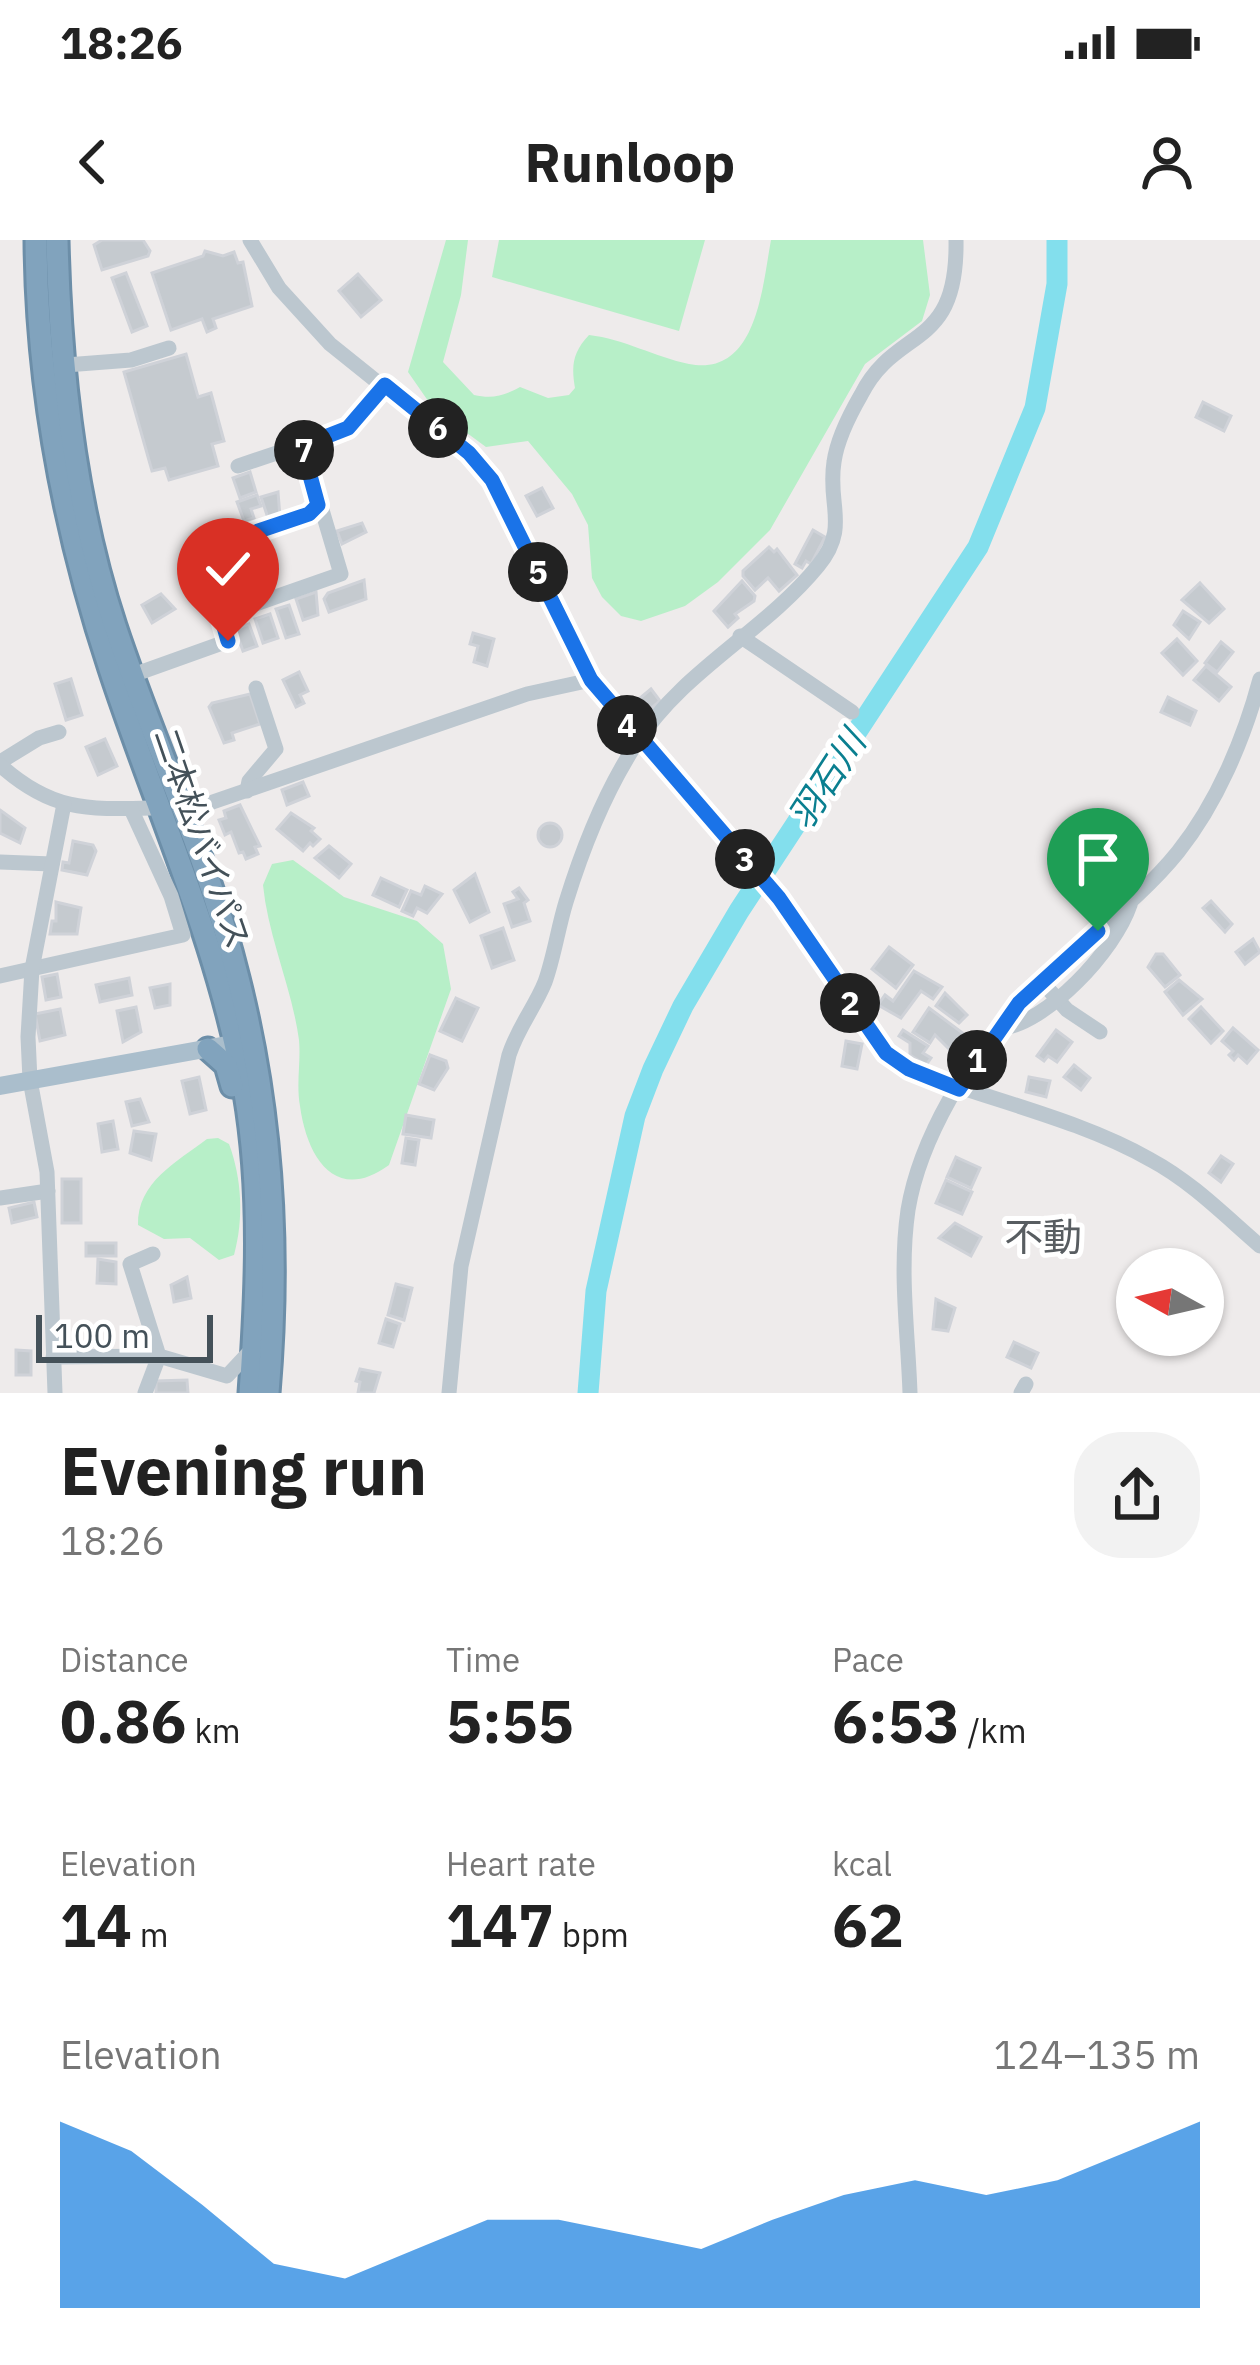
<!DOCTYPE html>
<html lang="en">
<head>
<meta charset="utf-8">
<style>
  :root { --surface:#fff; --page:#f2f2f2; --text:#222; --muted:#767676; --accent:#147ddf }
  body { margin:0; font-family:"IBM Plex Sans","Noto Sans JP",sans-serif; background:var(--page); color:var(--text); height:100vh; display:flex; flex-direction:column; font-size:45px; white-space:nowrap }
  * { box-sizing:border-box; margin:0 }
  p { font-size:39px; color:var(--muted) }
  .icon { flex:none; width:66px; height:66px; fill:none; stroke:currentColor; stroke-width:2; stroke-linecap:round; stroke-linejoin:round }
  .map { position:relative; height:1153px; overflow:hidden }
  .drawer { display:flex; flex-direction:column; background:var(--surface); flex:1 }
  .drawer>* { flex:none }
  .needle { width:78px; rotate:278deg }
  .tools { position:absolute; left:1116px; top:1008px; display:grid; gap:24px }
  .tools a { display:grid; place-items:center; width:108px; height:108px; border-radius:50%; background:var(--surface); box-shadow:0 3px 9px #0004; font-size:60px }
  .scale { position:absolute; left:36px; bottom:30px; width:177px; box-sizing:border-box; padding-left:12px; border:6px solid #445159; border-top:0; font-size:33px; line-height:42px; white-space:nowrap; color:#445159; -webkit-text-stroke:9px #fff; paint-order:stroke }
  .pin { position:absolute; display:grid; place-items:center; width:102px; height:102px; color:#fff; margin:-123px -51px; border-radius:50% 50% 50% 0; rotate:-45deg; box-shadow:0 0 12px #0007 }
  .pin .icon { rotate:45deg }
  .km { position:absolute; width:60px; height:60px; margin:-30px; border-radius:50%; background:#222; color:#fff; font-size:33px; line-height:60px; text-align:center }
  .round { display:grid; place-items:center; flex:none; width:126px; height:126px; border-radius:48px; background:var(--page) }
  .head { display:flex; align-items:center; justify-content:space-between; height:204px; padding:0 60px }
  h1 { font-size:66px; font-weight:700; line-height:90px }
  .stats { display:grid; grid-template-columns:repeat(3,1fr); gap:18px; height:204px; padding:12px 60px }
  .stats div { display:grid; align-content:center }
  .stats b { font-size:60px; font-weight:700 }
  .stats small { font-size:33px; font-weight:400 }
  .stats p { font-size:33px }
  .chart { height:336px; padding:24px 60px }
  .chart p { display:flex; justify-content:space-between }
  .chart svg { width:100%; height:216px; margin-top:12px; fill:var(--accent); opacity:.7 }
  .status { display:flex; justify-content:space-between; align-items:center; height:84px; padding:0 60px; background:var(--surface); direction:ltr }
  .status svg { height:33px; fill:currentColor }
  header { display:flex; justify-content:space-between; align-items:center; height:156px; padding:0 60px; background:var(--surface); font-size:54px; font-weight:700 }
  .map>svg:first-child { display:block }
  .green { fill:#b7efc8 }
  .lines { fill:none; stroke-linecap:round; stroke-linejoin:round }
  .river { stroke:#83dfed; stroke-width:21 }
  .building { fill:#c5cacf; stroke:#cfd2d8; stroke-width:3 }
  .highway-casing { stroke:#6c8ea8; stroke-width:27 }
  .minor { stroke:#bcc7cf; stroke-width:15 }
  .major { stroke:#aabecc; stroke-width:18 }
  .highway { stroke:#81a3bd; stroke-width:21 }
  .route-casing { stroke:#fff; stroke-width:24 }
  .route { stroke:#1a73e8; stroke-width:15 }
  .labels { text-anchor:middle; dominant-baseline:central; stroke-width:10; stroke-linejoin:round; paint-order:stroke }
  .street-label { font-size:33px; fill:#445159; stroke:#fff }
  .water-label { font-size:36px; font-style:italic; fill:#0a7f90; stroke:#fff }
  .quarter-label { font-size:39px; fill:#585d61; stroke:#fff }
</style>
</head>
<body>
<div class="status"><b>18:26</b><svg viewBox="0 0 49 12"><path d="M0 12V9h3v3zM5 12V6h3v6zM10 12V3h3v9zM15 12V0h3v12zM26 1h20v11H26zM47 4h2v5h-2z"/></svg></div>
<header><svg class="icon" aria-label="back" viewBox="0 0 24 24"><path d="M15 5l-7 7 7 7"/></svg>Runloop<svg class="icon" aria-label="person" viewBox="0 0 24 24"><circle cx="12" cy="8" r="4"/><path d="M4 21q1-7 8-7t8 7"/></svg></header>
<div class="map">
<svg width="1260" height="1153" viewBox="0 0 1260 1153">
  <rect width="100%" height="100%" fill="#eeebeb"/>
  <!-- green -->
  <g class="green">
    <path d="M446,0H468L461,55L443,122L474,155C492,159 504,156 520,147L548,158L569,155L575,148C571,125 573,112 589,95C624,99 655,117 689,124C757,137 762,48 771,0H923L930,55L922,81L865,124L770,290L718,342L685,366L641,381L621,376L602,357L592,338L588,285L572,254L528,201L486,207L433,168L408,132Z"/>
    <path d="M499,0H705L679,91L492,37Z"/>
    <path d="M293,620L344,657L417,681L443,704L451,749L389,925C336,964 307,918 300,866C296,844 301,822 299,800C292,748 268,697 263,645L272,624Z"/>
    <path d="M218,898L229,904C242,939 244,979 234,1015L219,1020L190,998L164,999L138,985C137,942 177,922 207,899Z"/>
  </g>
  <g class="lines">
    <!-- river -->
    <path class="river" d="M588,1153L596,1051L635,876L653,829L683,766L739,671L978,307L1035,168L1057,44V0"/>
  </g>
  <!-- building -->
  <g class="building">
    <path d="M102,0H143L150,11L148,16L102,30L94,5Z"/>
    <path d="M205,11L223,16L234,12L238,23L243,22L252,66L213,79L216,88L207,92L202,79L171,90L152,33L203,16Z"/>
    <path d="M126,33L147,86L132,92L112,38Z"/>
    <path d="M358,34L381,60L361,77L339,51Z"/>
    <path d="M186,114L198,157L211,153L224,201L212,204L218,226L169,240L165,228L152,231L124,132Z"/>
    <path d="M1203,162L1231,176L1224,191L1196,177Z"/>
    <path d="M250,232L256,252L240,258L233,238Z"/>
    <path d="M542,248L553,268L537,276L526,256Z"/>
    <path d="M278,252L280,277L269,281L261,257Z"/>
    <path d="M257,255L261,266L251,269L254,278L244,281L237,262Z"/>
    <path d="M362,283L366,292L342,304L337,291Z"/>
    <path d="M813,290L825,297L811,324L806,321L802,328L795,324Z"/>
    <path d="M251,302L253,308L248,310L254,327L239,332L231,309Z"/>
    <path d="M769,307L774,312L777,309L797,335L779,351L768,338L755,350L743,336V331Z"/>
    <path d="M242,332L248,352L226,358L221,338Z"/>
    <path d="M364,340L366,359L329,372L324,359L328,353Z"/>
    <path d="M742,341L755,356L754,361L735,374L738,378L728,387L714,371Z"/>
    <path d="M1200,343L1224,369L1209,383L1182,360Z"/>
    <path d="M316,352L318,375L303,380L296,359Z"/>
    <path d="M161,354L175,369L152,383L142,365Z"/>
    <path d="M289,365L299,394L286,398L276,369Z"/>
    <path d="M1183,371L1200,382L1189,399L1174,385Z"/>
    <path d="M270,374L278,398L263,403L255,379Z"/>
    <path d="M249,384L257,406L243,411L235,389Z"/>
    <path d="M473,393L494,399L487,426L474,422L478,406L470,404Z"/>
    <path d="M1177,399L1197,421L1183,435L1162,413Z"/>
    <path d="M1221,402L1233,412L1217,432L1205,423Z"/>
    <path d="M1206,426L1231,447L1219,461L1194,440Z"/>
    <path d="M299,432L308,451L300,455L304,463L296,467L283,440Z"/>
    <path d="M71,439L82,475L66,480L55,444Z"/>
    <path d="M651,449L660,461L643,475L633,464Z"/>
    <path d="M250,454L260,484L232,493L234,500L224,503L209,467L212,463Z"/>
    <path d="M1168,457L1196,471L1190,485L1161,472Z"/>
    <path d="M105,499L117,526L98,535L86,507Z"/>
    <path d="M303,542L309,556L287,565L282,550Z"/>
    <path d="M240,565L260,606L255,607L258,614L246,619L243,612L239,613L231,592L225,595L219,580L226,578L224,571Z"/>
    <path d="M0,570L25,588L20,603L0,593Z"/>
    <path d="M291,573L314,588L311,591L320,599L313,606L310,603L303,611L277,589Z"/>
    <circle cx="550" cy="595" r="12"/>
    <path d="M73,601L93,605L96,611L87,635L62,630L63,622L69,623Z"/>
    <path d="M329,606L351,624L339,638L315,618Z"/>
    <path d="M475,634L489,672L470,682L454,650Z"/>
    <path d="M381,638L407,650L399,667L373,655Z"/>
    <path d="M425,646L442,654L427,673L417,668L413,676L402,671L411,651L421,655Z"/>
    <path d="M519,648L528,660L524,663L530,681L512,687L504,664L518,659L513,652Z"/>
    <path d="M1211,661L1232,684L1225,692L1203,668Z"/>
    <path d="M56,662L81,668L77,694H50L52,681H56Z"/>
    <path d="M503,688L514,720L492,728L481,696Z"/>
    <path d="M1253,699L1260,712L1245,724L1236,712Z"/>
    <path d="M889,707L913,725L896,748L872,729Z"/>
    <path d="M1156,714H1163L1180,735L1165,747L1148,727Z"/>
    <path d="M914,731L942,747L933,759L921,751L901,778L878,765L885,755L893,761Z"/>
    <path d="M57,734L61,757L46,760L42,737Z"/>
    <path d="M129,738L132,755L100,762L96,745Z"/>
    <path d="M1179,740L1202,759L1183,775L1165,752Z"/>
    <path d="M170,744V765L155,768L150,748Z"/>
    <path d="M945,753L967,775L959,783L936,766Z"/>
    <path d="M456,758L478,768L462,801L440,791Z"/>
    <path d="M136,767L141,792L123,802L117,771Z"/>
    <path d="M1201,767L1223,791L1211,803L1189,779Z"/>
    <path d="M929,768L964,794L952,812L935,795L930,803L913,792Z"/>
    <path d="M60,769L65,795L40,801L35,774Z"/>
    <path d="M1233,788L1258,810L1247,823L1238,815L1234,820L1229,815L1233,811L1222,801Z"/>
    <path d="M903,790L928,806L923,813L931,818L926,825L910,815V803L899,796Z"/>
    <path d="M1056,790L1072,802L1057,822L1048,816L1044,821L1037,816Z"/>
    <path d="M846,801L862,804L857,829L842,826Z"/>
    <path d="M430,815L446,821L448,828L434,850L419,844Z"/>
    <path d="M1074,825L1090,838L1081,850L1064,837Z"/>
    <path d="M199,837L206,870L190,874L182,841Z"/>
    <path d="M1029,837L1050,841L1046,857L1026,852Z"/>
    <path d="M140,859L149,882L132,886L126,862Z"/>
    <path d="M406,875L434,880L431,898L403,894Z"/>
    <path d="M113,881L118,909L102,912L98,884Z"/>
    <path d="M134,891L156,894L151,920L130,913Z"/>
    <path d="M406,898L419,900L415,925L402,923Z"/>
    <path d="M1221,916L1233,924L1221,942L1209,933Z"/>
    <path d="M956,917L980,928L971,948L947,937Z"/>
    <rect x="62" y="939" width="19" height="44"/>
    <path d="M946,940L972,952L962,974L936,963Z"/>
    <path d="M34,962L37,977L12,983L9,968Z"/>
    <path d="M955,983L981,997L971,1016L939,998Z"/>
    <rect x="86" y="1003" width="30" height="13"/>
    <path d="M98,1019L116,1022V1044L97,1043Z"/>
    <path d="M187,1037L191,1058L174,1062L171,1045Z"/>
    <path d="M396,1044L412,1048L404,1080L388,1075Z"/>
    <path d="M936,1059L955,1068L948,1091L933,1089Z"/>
    <path d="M386,1079L400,1084L393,1107L379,1103Z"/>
    <path d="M1014,1102L1038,1113L1031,1128L1007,1117Z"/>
    <path d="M16,1110L31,1111V1135H16Z"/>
    <path d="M360,1129L380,1133L374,1153H358L360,1142L356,1141Z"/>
    <path d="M187,1140L188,1153H156V1141Z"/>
  </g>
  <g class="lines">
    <defs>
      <g id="highway">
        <path d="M36,0C37,147 64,290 110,429C156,570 220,706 245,853C262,953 257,1053 250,1153"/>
        <path d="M57,0C60,129 74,262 115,386C154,504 208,616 238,738C273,876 280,1012 268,1153"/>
        <path d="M208,809L226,825L232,846"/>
      </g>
    </defs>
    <!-- highway casing -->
    <use href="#highway" class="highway-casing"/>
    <!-- minor -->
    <g class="minor">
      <path d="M250,0L279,48L330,104L482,226L515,280L591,440L779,657L886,813L909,829C988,860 1077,878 1151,920C1192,942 1225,976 1260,1006"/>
      <path d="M66,125L131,120L169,108"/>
      <path d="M238,226L348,189L384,145"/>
      <path d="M221,376L341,334L303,206"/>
      <path d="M740,396L852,472"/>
      <path d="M133,435L228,401L202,310L309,274L318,265"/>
      <path d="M0,522L39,498L59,492"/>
      <path d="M0,525C50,570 85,570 151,568"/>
      <path d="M247,551L249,541L276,509L256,448"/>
      <path d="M201,566L527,454L591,440"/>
      <path d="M0,622L52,624"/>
      <path d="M0,736L183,695L171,656L131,569"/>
      <path d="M1042,742L1067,770L1100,792"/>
      <path d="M999,789C1047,784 1115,710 1130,665"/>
      <path d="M0,958L48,951"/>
      <path d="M153,1014L130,1024L159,1116L227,1136L255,1106"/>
      <path d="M53,1117L159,1116L145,1153"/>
      <path d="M55,1153L47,932L30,840L28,797L32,729L64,564"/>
      <path d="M449,1153L461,1026L509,815C518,787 535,767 545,742C554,717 558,688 566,662C583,607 604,553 636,504C682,431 764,392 818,326C850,287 827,265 834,222C837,200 850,174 861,155C896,85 958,112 956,0"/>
      <path d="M910,1153C908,1093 899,1031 908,970C920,897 970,817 1019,763C1068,708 1132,669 1178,612C1217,563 1244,499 1260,439"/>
      <path d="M1021,1153L1026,1144"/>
    </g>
    <!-- major -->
    <path class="major" d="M0,846L249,801"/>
    <!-- highway -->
    <use href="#highway" class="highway"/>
  </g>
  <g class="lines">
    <defs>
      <path id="route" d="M228,401L202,310L309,274L318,265L302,206L348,188L385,145L469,213L492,240L591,440L779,658L886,813L909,829L959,849L1019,763L1098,691"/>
    </defs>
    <!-- route casing -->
    <use href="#route" class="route-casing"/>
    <!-- route -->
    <use href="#route" class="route"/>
  </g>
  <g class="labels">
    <!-- street labels -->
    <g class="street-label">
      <text transform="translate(203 598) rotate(71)">二本松バイパス</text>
    </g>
    <!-- water labels -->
    <g class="water-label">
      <text transform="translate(826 539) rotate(-57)">羽石川</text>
    </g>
    <!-- quarter labels -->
    <g class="quarter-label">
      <text x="1043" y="996">不動</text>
    </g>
  </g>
</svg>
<div class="tools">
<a><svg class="needle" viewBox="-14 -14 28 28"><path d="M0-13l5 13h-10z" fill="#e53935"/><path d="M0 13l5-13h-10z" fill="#767676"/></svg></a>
</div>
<div class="scale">100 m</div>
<div class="pin" style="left:1098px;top:691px;background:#1e9e55"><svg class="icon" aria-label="arrive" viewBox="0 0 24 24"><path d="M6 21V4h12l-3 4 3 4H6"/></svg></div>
<div class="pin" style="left:228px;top:401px;background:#d93025"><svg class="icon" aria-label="check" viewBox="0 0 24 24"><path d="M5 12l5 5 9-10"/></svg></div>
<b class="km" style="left:977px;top:820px">1</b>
<b class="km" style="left:850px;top:763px">2</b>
<b class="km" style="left:745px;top:619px">3</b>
<b class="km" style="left:627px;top:485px">4</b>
<b class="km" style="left:538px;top:332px">5</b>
<b class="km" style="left:438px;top:188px">6</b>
<b class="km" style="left:304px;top:210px">7</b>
</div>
<section class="drawer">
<div class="head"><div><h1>Evening run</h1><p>18:26</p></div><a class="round"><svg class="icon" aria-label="share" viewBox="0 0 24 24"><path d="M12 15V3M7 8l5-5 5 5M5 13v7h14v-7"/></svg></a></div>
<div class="stats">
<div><p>Distance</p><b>0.86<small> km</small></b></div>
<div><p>Time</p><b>5:55</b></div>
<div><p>Pace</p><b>6:53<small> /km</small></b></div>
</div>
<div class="stats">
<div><p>Elevation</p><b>14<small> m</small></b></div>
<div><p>Heart rate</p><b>147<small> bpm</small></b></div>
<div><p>kcal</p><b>62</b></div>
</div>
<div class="chart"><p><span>Elevation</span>124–135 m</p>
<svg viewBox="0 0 160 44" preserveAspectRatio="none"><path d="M0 44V6L10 12L20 23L30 35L40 38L50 32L60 26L70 26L80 29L90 32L100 26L110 21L120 18L130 21L140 18L150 12L160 6V44z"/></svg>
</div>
</section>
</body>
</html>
